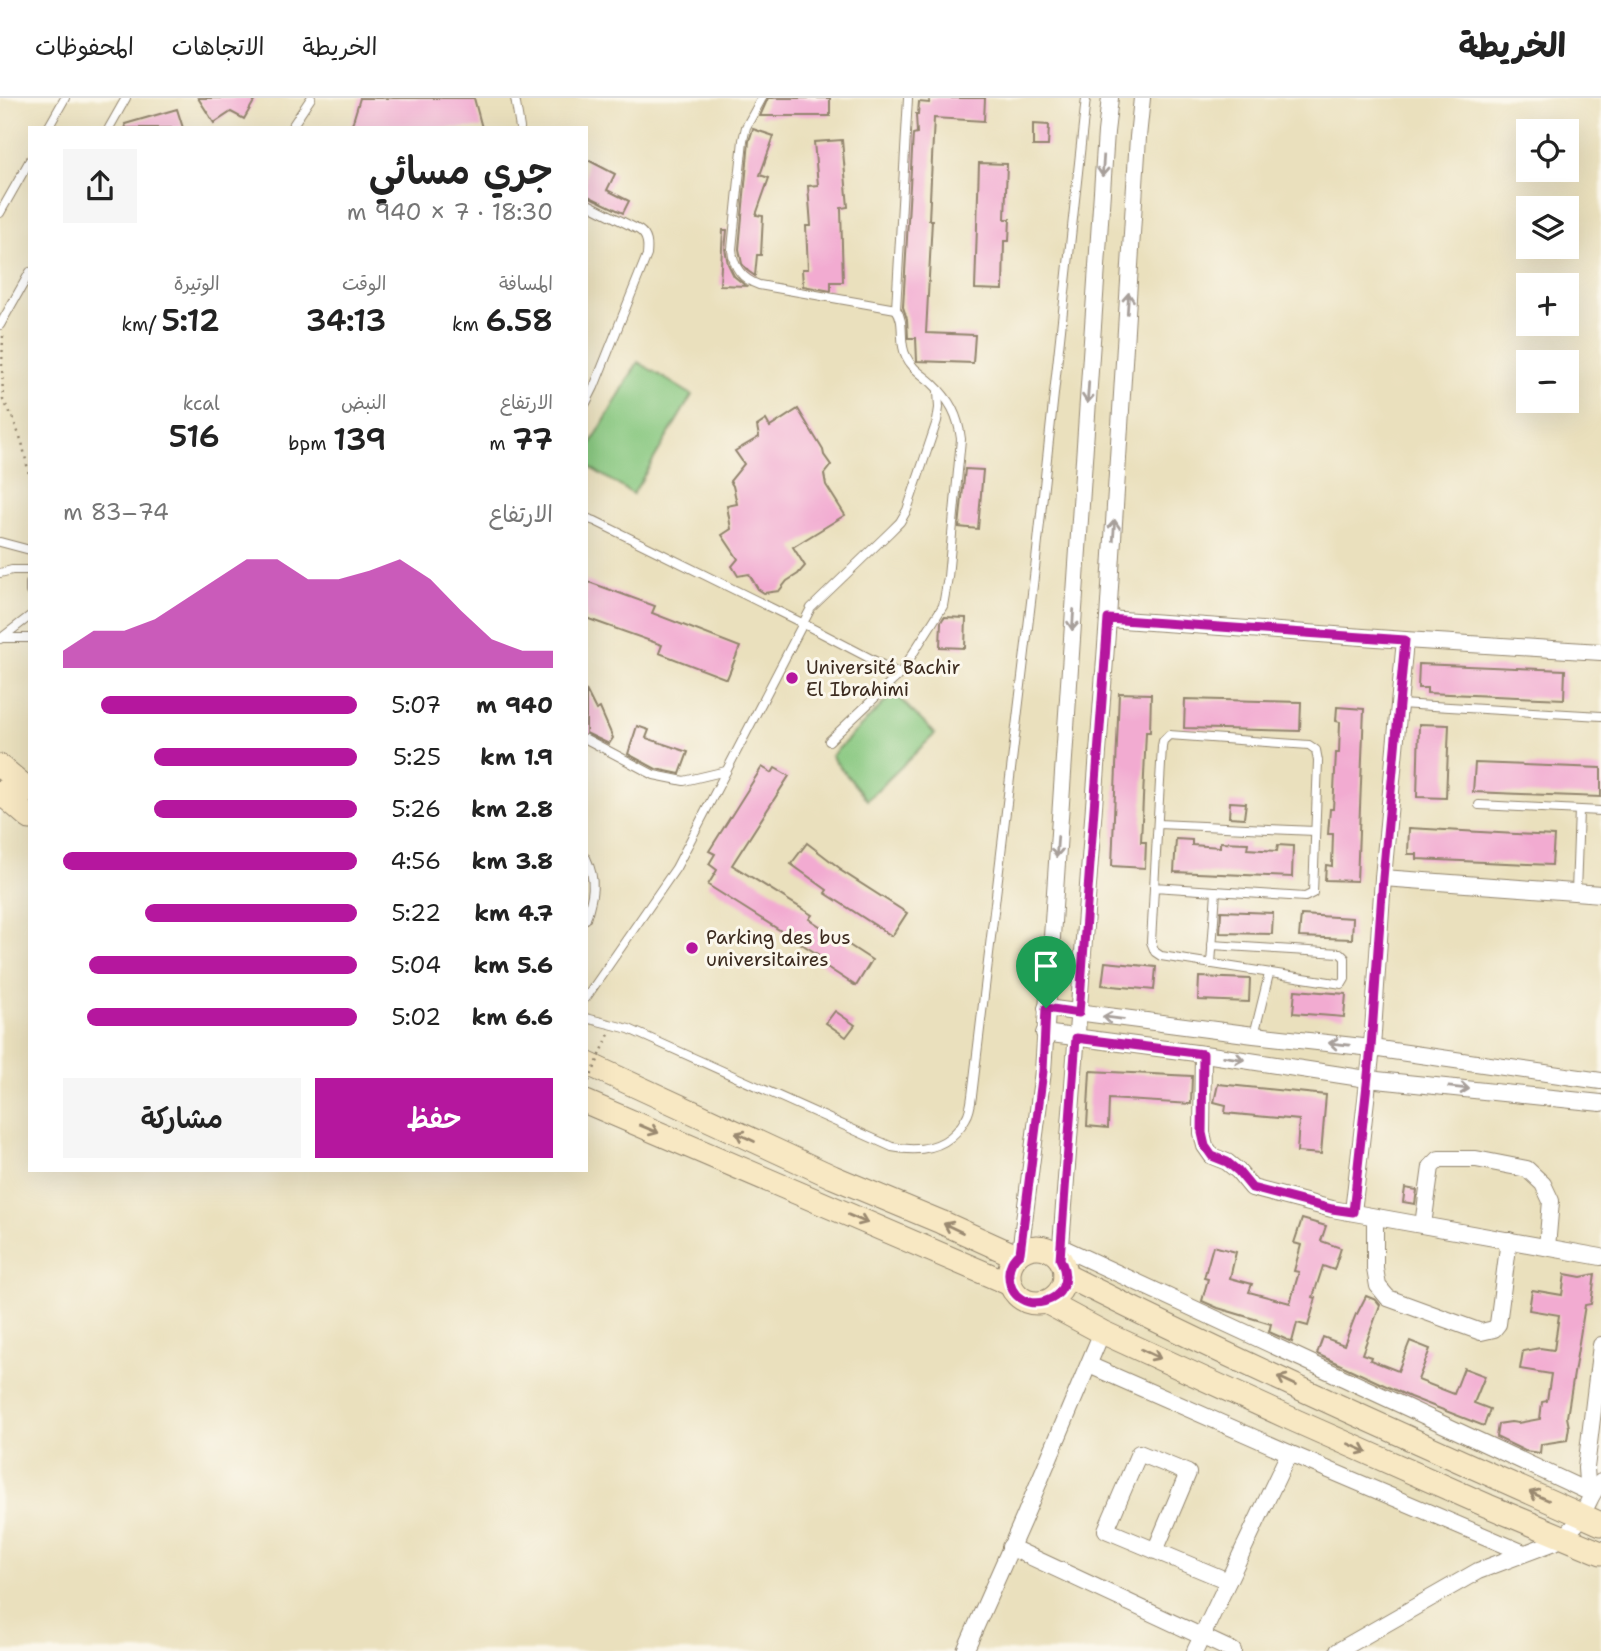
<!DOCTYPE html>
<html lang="ar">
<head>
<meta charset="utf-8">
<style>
  :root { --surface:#fff; --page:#f6f6f6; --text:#222; --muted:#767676; --line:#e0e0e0; --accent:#b5179e }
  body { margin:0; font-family:"Shantell Sans","Playpen Sans Arabic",sans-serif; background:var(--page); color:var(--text); direction:rtl; height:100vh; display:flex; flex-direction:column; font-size:26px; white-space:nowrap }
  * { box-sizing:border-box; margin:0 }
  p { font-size:23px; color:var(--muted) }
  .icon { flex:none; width:38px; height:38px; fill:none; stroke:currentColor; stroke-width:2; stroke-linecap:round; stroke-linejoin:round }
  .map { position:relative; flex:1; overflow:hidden; direction:ltr }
  .details { position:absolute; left:28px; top:28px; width:560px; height:1046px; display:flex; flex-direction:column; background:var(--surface); border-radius:0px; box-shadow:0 7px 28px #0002; direction:rtl }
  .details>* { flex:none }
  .controls { position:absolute; left:1516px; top:21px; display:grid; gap:14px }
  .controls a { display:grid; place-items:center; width:63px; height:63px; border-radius:0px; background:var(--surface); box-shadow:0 7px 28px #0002; font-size:35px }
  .pin { position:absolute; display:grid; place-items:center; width:60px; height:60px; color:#fff; margin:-72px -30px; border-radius:50% 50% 50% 0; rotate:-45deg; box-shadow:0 0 7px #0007 }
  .pin .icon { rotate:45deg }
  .round { display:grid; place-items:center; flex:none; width:74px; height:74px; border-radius:0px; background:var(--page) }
  .overview { display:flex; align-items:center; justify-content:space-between; height:119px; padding:0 35px }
  h1 { font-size:38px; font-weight:600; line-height:52px }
  .stats { display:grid; grid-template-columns:repeat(3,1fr); gap:10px; height:119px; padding:7px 35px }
  .stats div { display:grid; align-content:center }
  .stats b { font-size:30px; font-weight:600 }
  .stats small { font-size:19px; font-weight:400 }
  .stats p { font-size:19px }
  .chart { height:196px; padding:14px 35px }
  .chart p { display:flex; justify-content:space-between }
  .chart svg { width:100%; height:126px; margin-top:7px; fill:var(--accent); opacity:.7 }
  .action { display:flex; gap:14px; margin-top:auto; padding:14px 35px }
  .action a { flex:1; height:80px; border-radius:0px; background:var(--accent); color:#fff; font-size:28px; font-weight:600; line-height:80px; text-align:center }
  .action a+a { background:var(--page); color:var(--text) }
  ul { padding:0 35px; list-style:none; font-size:23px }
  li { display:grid; grid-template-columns:112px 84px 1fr; align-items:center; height:52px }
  li i { height:18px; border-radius:9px; background:var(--accent) }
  header { display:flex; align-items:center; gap:42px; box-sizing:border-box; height:98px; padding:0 35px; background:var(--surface); border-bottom:2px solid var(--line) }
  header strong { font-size:33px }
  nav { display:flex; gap:38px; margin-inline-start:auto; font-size:24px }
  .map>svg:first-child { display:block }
  .green { fill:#88c880; stroke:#62794f; stroke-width:2 }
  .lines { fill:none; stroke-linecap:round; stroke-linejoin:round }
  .stream { stroke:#64bde1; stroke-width:5 }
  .building { fill:#f2abd1 }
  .lane-casing { stroke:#92856e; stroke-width:10 }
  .street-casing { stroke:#92856e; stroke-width:18 }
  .secondary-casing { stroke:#92856e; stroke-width:25 }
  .path { stroke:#92856e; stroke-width:2.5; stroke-dasharray:2 5; stroke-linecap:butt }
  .lane { stroke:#fff; stroke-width:8 }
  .street { stroke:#fff; stroke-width:16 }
  .secondary { stroke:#f8e8c3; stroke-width:23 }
  .path-bridge { stroke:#92856e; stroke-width:2.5; stroke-dasharray:2 5; stroke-linecap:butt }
  .oneway { stroke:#a79f9a }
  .oneway2 { stroke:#9a8970 }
  .route-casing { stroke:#fff; stroke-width:14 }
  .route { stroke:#b5179e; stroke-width:9 }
  .poi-dot { fill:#b5179e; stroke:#fbf7ec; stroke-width:2.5 }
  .labels { text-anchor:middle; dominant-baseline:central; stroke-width:6; stroke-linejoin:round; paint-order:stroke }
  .poi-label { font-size:19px; fill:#3b2a1e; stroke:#fbf7ec; text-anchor:start }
</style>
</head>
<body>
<header>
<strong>الخريطة</strong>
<nav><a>الخريطة</a><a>الاتجاهات</a><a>المحفوظات</a></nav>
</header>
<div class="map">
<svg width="1601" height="1553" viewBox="0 0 1601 1553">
  <rect width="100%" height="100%" fill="#fbf7ec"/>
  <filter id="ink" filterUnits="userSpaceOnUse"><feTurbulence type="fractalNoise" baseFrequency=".0143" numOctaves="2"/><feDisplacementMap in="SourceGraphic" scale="14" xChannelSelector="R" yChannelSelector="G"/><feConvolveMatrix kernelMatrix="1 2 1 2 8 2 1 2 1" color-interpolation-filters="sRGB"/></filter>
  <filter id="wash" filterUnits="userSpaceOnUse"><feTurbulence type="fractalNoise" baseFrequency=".00686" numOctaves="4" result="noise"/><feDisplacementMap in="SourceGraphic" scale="28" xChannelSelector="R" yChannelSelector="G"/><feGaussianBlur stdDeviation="1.57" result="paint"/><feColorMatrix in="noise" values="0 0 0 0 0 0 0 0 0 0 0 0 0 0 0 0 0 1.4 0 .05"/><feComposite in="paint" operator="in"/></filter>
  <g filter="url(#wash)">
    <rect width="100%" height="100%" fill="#eae0bd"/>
    <!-- green -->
    <g class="green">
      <path d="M638,264L692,297L633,396L586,367V355Z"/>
      <path d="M894,595L935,636L867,702L831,658Z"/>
    </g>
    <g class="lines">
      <!-- stream -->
      <path class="stream" d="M1453,1553H1463"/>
    </g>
    <g id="blocks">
      <!-- building -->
      <g class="building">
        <path d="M198,0H256L244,21L231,14L214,25Z"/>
        <path d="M360,0H474L482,30H351Z"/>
        <path d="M768,0H830V18H760Z"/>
        <path d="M930,0H985L984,23L934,20L929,122H932L926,235L975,237L973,265L917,263L916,240H908L907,221L903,209L913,36L917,35L916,16H918L919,4L929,5Z"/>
        <path d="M177,11L183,30H126L125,26Z"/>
        <path d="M1033,26L1049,27L1048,48H1033Z"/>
        <path d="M753,31L774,38L760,77L769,80L756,117L763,118L761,157H757L755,178L748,173L742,166L739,151L749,43Z"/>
        <path d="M842,42L848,109L841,110L843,184H831V193L803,188L802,171H808L806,128H811L808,88L818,87L814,44Z"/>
        <path d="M586,61L615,76L607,92L629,103L623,115L586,97Z"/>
        <path d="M979,65L1007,66L1005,121H1010L1009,143H1004L1003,192L975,191Z"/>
        <path d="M723,132H727L725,151L728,166L734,178L746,188L720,187Z"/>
        <path d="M798,311L823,352L824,357L831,367L824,376L826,387L845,417L793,449L805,468L798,476L787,483L779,493L764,495L758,491L749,476L738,478L732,468L738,461L722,437L731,431L727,408L737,406L733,388L730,383L744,366L735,353L759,339L757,328L766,322L770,329Z"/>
        <path d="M965,371L983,372L978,431L959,429Z"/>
        <path d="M586,483L655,508L652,515L740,549L727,581L659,555L662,547L586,520Z"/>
        <path d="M944,519L966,520L965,550L940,549L941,524Z"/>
        <path d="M1419,566L1565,572L1564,601L1427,595V590H1418Z"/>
        <path d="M586,592L596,612L600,610L613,640L609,646L586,635Z"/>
        <path d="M1119,595L1151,596L1150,634H1146L1141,744H1146L1145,770L1112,768Z"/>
        <path d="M1185,601L1301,604L1300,633L1184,630Z"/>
        <path d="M1337,609L1364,611L1357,783L1325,782L1326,767L1332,768L1333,736H1328L1330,711H1333L1336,655H1339L1340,624L1336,623Z"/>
        <path d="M1419,626L1449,627L1446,700L1417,699Z"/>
        <path d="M637,628L649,632L646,640L688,654L680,676L656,671L628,656Z"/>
        <path d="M1475,665L1601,670V699L1473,694Z"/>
        <path d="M762,669L772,675L775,670L789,678L732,767L812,817L809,821L872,862L856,888L816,862L819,857L708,787L717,772L709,766L715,756L709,753Z"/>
        <path d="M1230,704L1246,705L1244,720L1229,719Z"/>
        <path d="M1409,730L1554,738L1552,767L1417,761V756H1408Z"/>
        <path d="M1176,741L1192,742V747L1220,749V744L1248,745L1247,751L1277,753L1278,747L1293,748L1292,779L1174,774Z"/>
        <path d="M807,745L841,771L840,772L907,815L892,838L825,795L827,792L791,766Z"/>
        <path d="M1221,813L1273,815L1272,836L1220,835Z"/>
        <path d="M1301,817L1353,820L1352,841L1299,839Z"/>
        <path d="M1105,864L1156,869L1154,892L1102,887Z"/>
        <path d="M1199,879L1250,881L1249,904L1198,902Z"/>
        <path d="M1295,892L1346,896L1344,919L1293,915Z"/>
        <path d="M835,913L855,927L846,939L826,925Z"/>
        <path d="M1090,973L1192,978L1191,1006L1109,1001L1108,1030L1087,1028Z"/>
        <path d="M1218,986L1326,997L1321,1056L1297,1054L1299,1022L1225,1015L1226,1007L1214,1004Z"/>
        <path d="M1405,1090L1417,1092L1415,1106L1403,1104Z"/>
        <path d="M1302,1121L1326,1128L1321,1143L1341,1150L1334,1172L1323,1168L1313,1199L1316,1200L1308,1228L1297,1225L1292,1244L1269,1234L1271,1226L1218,1210L1202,1203L1208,1181L1204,1180L1213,1148L1236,1154L1230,1180L1252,1186L1249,1194L1290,1205L1299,1174L1294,1173L1301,1147L1294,1145Z"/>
        <path d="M1565,1176L1581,1179L1595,1176L1591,1206L1585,1207L1567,1319L1569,1329L1567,1342L1541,1346L1540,1355L1525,1353L1496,1339L1498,1326L1511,1324L1518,1325L1540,1321L1542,1304L1547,1303L1551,1276L1520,1271L1523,1253L1540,1250L1554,1252L1559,1217L1529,1212L1532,1192L1562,1197Z"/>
        <path d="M1366,1198L1376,1202L1380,1207L1362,1256L1371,1259L1370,1262L1398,1273L1410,1243L1430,1251L1418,1282L1454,1296L1464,1270L1485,1278L1474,1305L1490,1311L1484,1328L1410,1299L1317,1256L1323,1239L1344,1247L1356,1216H1357Z"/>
      </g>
    </g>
  </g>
  <g filter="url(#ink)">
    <use href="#blocks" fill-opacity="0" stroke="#92856e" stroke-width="2"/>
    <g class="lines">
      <defs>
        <g id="lane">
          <path d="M515,0L520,30"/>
          <path d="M762,0L746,29L743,42L732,151C733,169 742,181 759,187L896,211"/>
          <path d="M48,30L65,0"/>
          <path d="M109,30L126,0"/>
          <path d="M291,30L311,0"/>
          <path d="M586,105L639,132C648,138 648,147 647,157L594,289L586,305"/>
          <path d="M0,115L30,62"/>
          <path d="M0,227L30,174"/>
          <path d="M586,420L595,423L802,525L900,576"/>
          <path d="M0,444L30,452"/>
          <path d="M0,475L12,472H30"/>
          <path d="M30,485V494"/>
          <path d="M2,540H30"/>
          <path d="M0,541L30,518"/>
          <path d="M1399,606L1601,618"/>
          <path d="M586,641L654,677L684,683L726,673"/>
          <path d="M829,643L900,576L943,508L948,479L961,341C958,317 950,302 932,285C922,276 912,271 906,258C898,243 906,225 896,211L908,0"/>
          <path d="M1479,707L1601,713"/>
          <path d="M1158,726L1315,733"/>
          <path d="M586,760C597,783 593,798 586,821"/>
          <path d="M1154,789L1305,799L1313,795L1318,663L1316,652L1309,647L1169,637L1163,643L1162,648L1151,844L1155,854L1161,858L1342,886L1345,881V860L1340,855L1212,847"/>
          <path d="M1576,794L1579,712"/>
          <path d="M1211,866L1216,793"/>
          <path d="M586,900L676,770L811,510L890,434L900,424L907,412L937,323L939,310L938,293"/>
          <path d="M586,920L629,931L892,1049C922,1055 950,1050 966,1020C970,1014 971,1006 972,998L1036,462L1086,0"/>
          <path d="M1254,937L1269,876"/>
        </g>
        <g id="street">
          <path d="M1108,521L1405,542L1601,554"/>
          <path d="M1383,780L1601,796"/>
          <path d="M1046,910L1254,937L1372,950L1601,983"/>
          <path d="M1044,935L1211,957L1367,981L1601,1005"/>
          <path d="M1203,956L1202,1035L1205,1048L1212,1058L1227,1064L1238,1073L1252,1090L1332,1111L1601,1159"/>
          <path d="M1353,1114L1372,950L1383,780L1405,542"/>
          <path d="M1375,1119V1171L1378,1188L1388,1200L1481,1234L1494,1231L1498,1226L1509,1142"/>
          <path d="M1423,1127L1431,1069L1439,1061H1476L1527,1071L1543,1086L1551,1103L1547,1149"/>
          <path d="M1061,1149L1591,1395"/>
          <path d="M1020,1155L1043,973L1106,34L1110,0"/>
          <path d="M1060,1161L1108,521L1138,39L1142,0"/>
          <path d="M1089,1267L1289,1355"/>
          <path d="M1591,1395L1587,1384L1586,1370L1601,1247"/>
          <path d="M1010,1449L1233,1553"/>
          <path d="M1155,1453L1188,1375L1139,1355L1106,1432L1228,1483"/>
          <path d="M965,1553L1023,1422L1102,1234"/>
          <path d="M1195,1553L1289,1355L1524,1455"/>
          <path d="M1338,1553L1478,1473L1555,1444C1565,1438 1574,1431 1580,1420C1589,1406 1589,1398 1601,1384"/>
        </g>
        <g id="secondary">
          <path d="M0,668L30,693"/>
          <path d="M0,694L30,720"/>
          <path d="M586,965L833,1079L941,1124L1016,1158"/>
          <path d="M586,1004L1010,1186"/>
          <circle cx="1037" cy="1177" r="28"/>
          <path d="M1065,1177C1241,1266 1421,1346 1601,1426"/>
          <path d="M1046,1204L1102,1234L1296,1323L1488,1408L1601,1455"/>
        </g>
      </defs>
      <!-- lane casing -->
      <use href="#lane" class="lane-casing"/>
      <!-- street casing -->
      <use href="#street" class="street-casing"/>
      <!-- secondary casing -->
      <use href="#secondary" class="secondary-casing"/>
      <!-- path -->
      <path class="path" d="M3,238L2,268L3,302L11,316L22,344L30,381"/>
      <!-- lane -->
      <use href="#lane" class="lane"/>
      <!-- street -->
      <use href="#street" class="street"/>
      <!-- secondary -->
      <use href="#secondary" class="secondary"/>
      <!-- path-bridge -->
      <path class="path-bridge" d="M586,990L609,936"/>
    </g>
    <!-- one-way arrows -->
    <defs><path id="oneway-shaft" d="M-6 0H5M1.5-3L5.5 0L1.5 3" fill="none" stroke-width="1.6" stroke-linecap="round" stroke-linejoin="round" transform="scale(1.75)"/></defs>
    <g class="oneway">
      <use href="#oneway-shaft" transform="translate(1103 68) rotate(94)"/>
      <use href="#oneway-shaft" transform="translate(1128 205) rotate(-86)"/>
      <use href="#oneway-shaft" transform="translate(1088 295) rotate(94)"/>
      <use href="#oneway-shaft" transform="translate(1114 432) rotate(-86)"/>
      <use href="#oneway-shaft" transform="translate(1073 522) rotate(94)"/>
      <use href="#oneway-shaft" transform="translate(1057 749) rotate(94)"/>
      <use href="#oneway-shaft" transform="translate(1113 920) rotate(-173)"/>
      <use href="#oneway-shaft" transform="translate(1339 946) rotate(-174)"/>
      <use href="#oneway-shaft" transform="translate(1234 960) rotate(9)"/>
      <use href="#oneway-shaft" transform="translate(1459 990) rotate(6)"/>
    </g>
    <g class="oneway2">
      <use href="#oneway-shaft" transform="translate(649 1031) rotate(23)"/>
      <use href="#oneway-shaft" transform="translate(745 1039) rotate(-155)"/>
      <use href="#oneway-shaft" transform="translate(858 1121) rotate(23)"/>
      <use href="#oneway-shaft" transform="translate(953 1130) rotate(-155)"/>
      <use href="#oneway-shaft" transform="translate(1151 1256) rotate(25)"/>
      <use href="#oneway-shaft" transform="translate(1287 1283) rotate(-155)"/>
      <use href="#oneway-shaft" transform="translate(1358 1350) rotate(24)"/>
      <use href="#oneway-shaft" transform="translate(1539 1398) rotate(-156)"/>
    </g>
  </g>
  <g class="lines" filter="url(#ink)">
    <defs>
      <path id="route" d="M1108,521L1405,542L1383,780L1371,950L1353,1114L1332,1111L1252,1090L1238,1073L1227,1064L1212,1058L1205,1048L1202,1035L1203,956L1076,940L1060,1161C1084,1207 1011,1223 1009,1178C1008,1169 1013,1160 1020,1155L1043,973L1046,910L1079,915Z"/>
    </defs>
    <!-- route casing -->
    <use href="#route" class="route-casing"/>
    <!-- route -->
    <use href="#route" class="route"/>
  </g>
  <!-- markers -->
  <g class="poi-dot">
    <circle cx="792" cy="580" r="7"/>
    <circle cx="692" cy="850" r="7"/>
  </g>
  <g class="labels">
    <!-- poi labels -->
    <g class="poi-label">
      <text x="806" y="569">Université Bachir<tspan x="806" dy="22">El Ibrahimi</tspan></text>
      <text x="706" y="839">Parking des bus<tspan x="706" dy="22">universitaires</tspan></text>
    </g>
  </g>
</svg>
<div class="controls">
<a><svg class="icon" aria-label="locate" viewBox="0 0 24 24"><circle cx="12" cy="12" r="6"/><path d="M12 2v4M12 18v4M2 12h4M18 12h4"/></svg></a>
<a><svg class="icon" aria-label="layers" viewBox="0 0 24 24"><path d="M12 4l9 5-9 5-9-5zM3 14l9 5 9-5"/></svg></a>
<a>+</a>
<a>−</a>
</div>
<div class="pin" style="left:1046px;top:910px;background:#1e9e55"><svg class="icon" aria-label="arrive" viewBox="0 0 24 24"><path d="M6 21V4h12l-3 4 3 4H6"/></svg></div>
<section class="details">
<div class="overview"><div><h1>جري مسائي</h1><p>18:30 · 7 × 940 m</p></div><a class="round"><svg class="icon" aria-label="share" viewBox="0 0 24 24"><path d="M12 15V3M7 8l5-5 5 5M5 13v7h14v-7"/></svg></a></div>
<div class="stats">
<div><p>المسافة</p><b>6.58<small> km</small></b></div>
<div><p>الوقت</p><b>34:13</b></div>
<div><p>الوتيرة</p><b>5:12<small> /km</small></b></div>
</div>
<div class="stats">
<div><p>الارتفاع</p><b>77<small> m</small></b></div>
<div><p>النبض</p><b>139<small> bpm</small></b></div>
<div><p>kcal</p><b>516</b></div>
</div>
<div class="chart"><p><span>الارتفاع</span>74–83 m</p>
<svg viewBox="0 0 160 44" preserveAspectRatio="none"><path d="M0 44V38L10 31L20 31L30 27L40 20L50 13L60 6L70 6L80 13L90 13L100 10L110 6L120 13L130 24L140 34L150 38L160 38V44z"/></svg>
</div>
<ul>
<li><b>940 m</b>5:07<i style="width:87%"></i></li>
<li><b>1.9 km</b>5:25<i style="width:69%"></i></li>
<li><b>2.8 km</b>5:26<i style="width:69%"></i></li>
<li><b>3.8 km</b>4:56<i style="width:100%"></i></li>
<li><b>4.7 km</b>5:22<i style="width:72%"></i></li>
<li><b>5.6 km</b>5:04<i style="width:91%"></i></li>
<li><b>6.6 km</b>5:02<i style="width:92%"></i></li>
</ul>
<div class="action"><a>حفظ</a><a>مشاركة</a></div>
</section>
</div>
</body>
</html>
